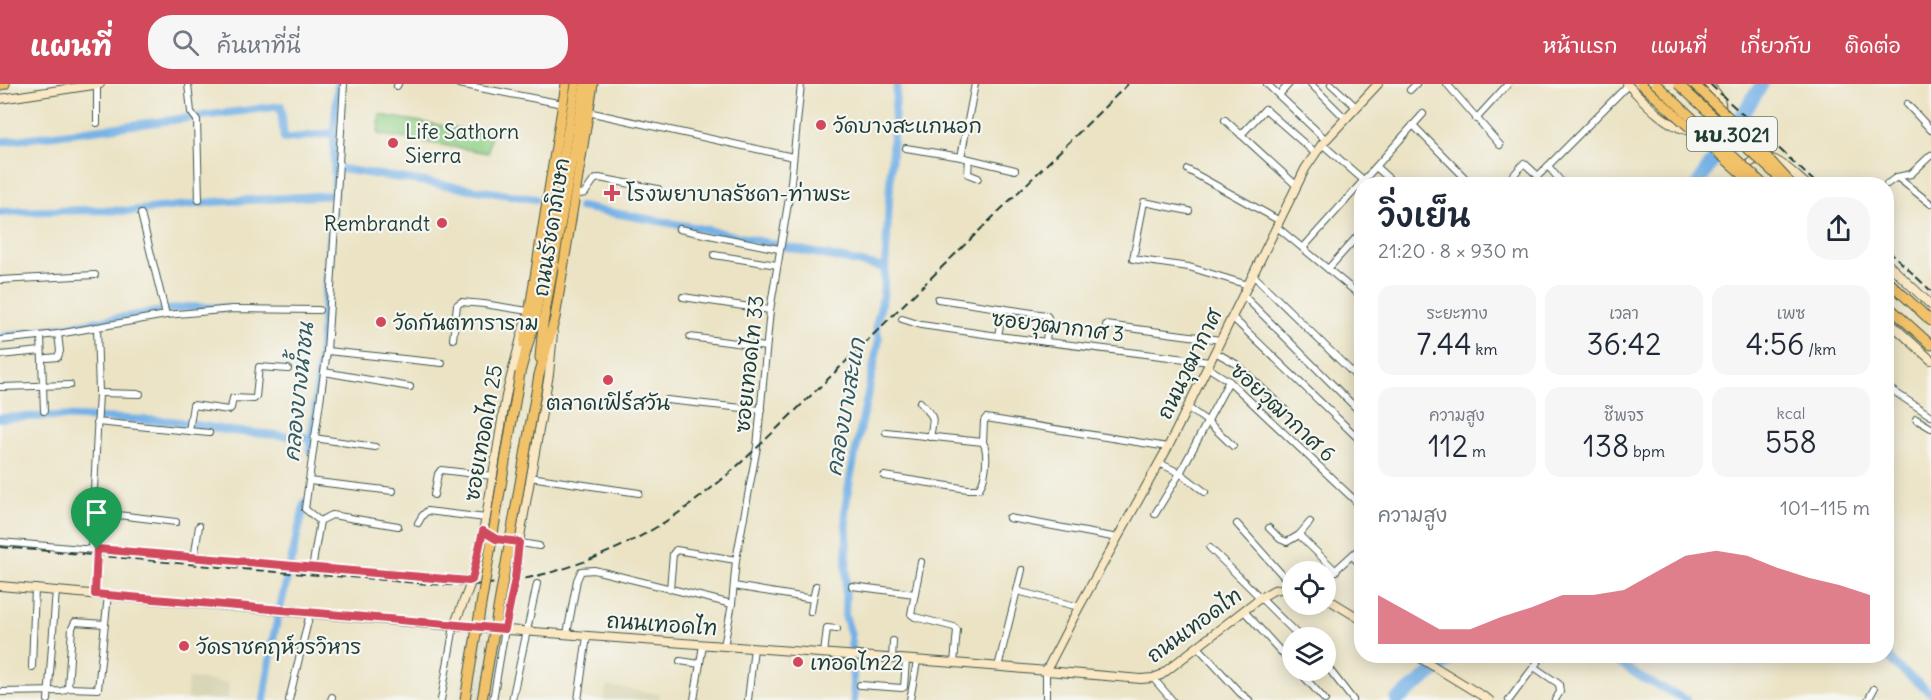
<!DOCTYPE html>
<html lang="th">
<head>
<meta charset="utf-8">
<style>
  :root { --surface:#fff; --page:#f6f6f7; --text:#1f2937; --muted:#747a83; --accent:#d1495b }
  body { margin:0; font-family:Delius,"Playpen Sans Thai",sans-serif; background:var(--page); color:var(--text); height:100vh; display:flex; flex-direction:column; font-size:22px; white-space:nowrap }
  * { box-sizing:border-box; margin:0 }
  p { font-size:20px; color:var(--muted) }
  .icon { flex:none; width:33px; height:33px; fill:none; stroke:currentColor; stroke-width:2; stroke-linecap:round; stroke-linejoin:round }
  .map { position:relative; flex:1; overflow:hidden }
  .drawer { position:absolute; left:1354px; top:93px; width:540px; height:486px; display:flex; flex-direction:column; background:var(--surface); border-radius:24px; box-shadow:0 3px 15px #0003 }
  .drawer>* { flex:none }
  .tools { position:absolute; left:1282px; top:477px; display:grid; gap:12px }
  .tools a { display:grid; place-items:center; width:54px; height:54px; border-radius:50%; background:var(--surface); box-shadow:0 3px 15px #0003; font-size:30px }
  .pin { position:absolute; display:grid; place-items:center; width:51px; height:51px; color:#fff; margin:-62px -26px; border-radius:50% 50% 50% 0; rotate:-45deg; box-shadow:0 0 6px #0007 }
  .pin .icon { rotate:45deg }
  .round { display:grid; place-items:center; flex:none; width:63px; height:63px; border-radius:24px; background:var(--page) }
  .head { display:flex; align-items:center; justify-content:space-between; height:102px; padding:0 24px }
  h1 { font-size:33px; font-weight:600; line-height:45px }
  .metrics { display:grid; grid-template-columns:repeat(3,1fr); gap:9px; height:102px; padding:6px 24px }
  .metrics div { display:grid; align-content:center; border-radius:15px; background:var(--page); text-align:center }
  .metrics b { font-size:30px; font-weight:600 }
  .metrics small { font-size:16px; font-weight:400 }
  .metrics p { font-size:16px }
  .chart { height:168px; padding:12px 24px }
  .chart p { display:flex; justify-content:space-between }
  .chart svg { width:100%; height:108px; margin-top:6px; fill:var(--accent); opacity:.7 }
  header { display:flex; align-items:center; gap:36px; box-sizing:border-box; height:84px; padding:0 30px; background:var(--accent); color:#fff }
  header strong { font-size:28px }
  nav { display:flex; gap:33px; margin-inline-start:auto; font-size:21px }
  .search { width:420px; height:54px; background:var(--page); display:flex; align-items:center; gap:15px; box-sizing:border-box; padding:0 21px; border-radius:24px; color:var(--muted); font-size:22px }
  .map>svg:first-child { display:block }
  .built { fill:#d8d6b6 }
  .green { fill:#91d187; stroke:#58875e; stroke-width:1.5 }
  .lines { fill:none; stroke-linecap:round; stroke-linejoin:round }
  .canal { stroke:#74b1e6; stroke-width:8 }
  .river { stroke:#74b1e6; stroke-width:14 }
  .minor-casing { stroke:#3e564a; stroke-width:8 }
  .secondary-casing { stroke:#3e564a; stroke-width:10 }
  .primary-casing { stroke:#3e564a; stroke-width:11 }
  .minor { stroke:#fff; stroke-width:6 }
  .secondary { stroke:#fae7c3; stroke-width:8 }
  .primary { stroke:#f2c26a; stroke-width:9 }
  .rail { stroke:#1f3d34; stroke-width:2; stroke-dasharray:9 4.5; stroke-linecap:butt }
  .primary-bridge-casing { stroke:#3e564a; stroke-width:11; stroke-linecap:butt }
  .primary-bridge { stroke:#f2c26a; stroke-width:9 }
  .route-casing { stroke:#fff; stroke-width:12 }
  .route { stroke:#d1495b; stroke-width:8 }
  .poi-dot { fill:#d1495b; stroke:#f6f6f2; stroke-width:2 }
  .labels { text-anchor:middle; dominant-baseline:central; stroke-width:4.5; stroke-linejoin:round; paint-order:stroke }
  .shield { fill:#f6f6f2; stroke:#60746d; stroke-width:1.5 }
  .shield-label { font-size:20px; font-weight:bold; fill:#1f3d34 }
  .poi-label { font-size:21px; fill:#1f3d34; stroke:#f6f6f2; text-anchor:start }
  .street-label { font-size:21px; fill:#1f3d34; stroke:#f6f6f2 }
  .water-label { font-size:22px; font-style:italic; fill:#345a60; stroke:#f6f6f2 }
</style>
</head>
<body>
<header>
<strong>แผนที่</strong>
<div class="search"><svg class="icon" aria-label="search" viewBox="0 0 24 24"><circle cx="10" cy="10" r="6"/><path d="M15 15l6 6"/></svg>ค้นหาที่นี่</div>
<nav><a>หน้าแรก</a><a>แผนที่</a><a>เกี่ยวกับ</a><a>ติดต่อ</a></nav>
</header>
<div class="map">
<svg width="1931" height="616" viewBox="0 0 1931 616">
  <rect width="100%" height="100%" fill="#f6f6f2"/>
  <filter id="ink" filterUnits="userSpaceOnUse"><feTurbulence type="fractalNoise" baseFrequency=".0167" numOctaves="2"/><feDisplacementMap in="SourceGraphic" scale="12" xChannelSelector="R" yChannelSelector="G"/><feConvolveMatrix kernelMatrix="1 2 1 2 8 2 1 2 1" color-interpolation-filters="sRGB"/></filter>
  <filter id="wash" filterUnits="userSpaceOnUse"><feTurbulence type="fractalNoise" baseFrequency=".008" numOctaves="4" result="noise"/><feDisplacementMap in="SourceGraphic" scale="24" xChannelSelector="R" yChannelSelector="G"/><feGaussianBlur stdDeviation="1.35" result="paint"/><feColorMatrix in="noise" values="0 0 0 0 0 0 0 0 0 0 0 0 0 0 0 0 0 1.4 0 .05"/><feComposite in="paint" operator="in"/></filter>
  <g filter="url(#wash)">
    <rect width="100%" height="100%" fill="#ebe3c4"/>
    <!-- built -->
    <g class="built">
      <path d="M471,550L502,554L492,616H458Z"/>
      <path d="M188,594L229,599L228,616L187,615Z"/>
      <path d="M607,602L660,610L659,616H604Z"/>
    </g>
    <!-- green -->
    <path class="green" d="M380,31L491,50L488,69L378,50Z"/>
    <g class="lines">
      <!-- canal -->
      <g class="canal">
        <path d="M0,58L281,22L284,55L334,49"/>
        <path d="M335,84L535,115"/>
        <path d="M335,104L334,49L338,0"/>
        <path d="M580,123L698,144L885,184"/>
        <path d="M0,128L90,126L132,127L215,118L335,111"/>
        <path d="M3,253L187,223L226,224"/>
        <path d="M0,334L55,332L172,337L231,347L312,354"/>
        <path d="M310,367C320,288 325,208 333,128"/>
        <path d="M1887,570L1895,581L1931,609"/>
        <path d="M1609,572L1642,594L1687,616"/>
        <path d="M264,616L274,550L305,418"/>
        <path d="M854,616L851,551L845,531L847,451L845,426L850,395L879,256L876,242L883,213L885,184L893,51L897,0"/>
      </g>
      <!-- river -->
      <g class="river">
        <path d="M1698,100L1762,0"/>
        <path d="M1397,616L1454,572"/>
      </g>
    </g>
  </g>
  <g filter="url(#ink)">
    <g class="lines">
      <defs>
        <g id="minor">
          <path d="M188,0L191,28L197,36L199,116"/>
          <path d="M459,0L563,20"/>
          <path d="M975,0L961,73L1015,86"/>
          <path d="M1267,0L1326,56"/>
          <path d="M1311,0L1345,34"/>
          <path d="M1331,0L1356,23"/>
          <path d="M1447,0L1500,61"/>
          <path d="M97,1V39"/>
          <path d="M397,2L398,0"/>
          <path d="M1410,6L1416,0"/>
          <path d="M1279,11L1289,0"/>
          <path d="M1907,20L1931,46"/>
          <path d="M588,28L793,73"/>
          <path d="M1476,35L1508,0"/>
          <path d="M1225,36L1297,102"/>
          <path d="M1413,41L1471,100"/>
          <path d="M1241,51L1265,25L1315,69"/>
          <path d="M1322,60L1368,100"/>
          <path d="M906,64L961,73"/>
          <path d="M969,75L968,90L978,94"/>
          <path d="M1548,82L1563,100"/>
          <path d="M1376,83L1395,100"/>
          <path d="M1188,86L1280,137"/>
          <path d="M1897,93L1931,120"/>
          <path d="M1506,100L1524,79L1538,92L1628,1"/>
          <path d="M1887,100L1897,93L1911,90L1931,71"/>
          <path d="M575,111L585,109L594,96L599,94L658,105"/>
          <path d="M1189,127L1144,118L1133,175L1189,183L1248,201"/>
          <path d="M141,130L166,231"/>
          <path d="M1277,143L1362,213"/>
          <path d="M679,145L779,165"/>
          <path d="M1303,164L1423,30"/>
          <path d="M714,171L777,181"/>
          <path d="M1328,185L1362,147"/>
          <path d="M1253,191L1362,298"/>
          <path d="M0,196L95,191"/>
          <path d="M1243,211L1362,330"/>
          <path d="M683,213L770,226"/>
          <path d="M938,215L1046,231L1048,233L1046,258"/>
          <path d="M1232,233L1362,358"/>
          <path d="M902,235L921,241L998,252L1210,278"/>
          <path d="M1106,241L1221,256"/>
          <path d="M41,252L44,327"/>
          <path d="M998,252L1003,224"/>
          <path d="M690,253L766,263"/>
          <path d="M453,255L457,221L461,218L484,220L528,227"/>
          <path d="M0,256L58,250L166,231L233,225L319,226"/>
          <path d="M327,267L442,279"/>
          <path d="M1215,268L1238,281L1286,327"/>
          <path d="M0,271L41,267"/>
          <path d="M47,274L58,273L60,267L58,250"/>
          <path d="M1207,283L1229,297L1362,423"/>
          <path d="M324,288L410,303"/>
          <path d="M0,303L70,301"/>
          <path d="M1887,303L1931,332"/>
          <path d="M99,309L140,310"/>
          <path d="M667,316L761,326"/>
          <path d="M920,318C934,335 935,329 930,353"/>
          <path d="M1187,323L1208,338L1233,362"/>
          <path d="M1916,335L1931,344"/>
          <path d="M97,338L209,349"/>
          <path d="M189,347L193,321L229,326L231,324L233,314L254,315L256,313L259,283L288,285"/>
          <path d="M886,348L983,358L984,337L986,334L1168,363"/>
          <path d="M314,354L375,363"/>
          <path d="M1159,379L1180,389L1205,408"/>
          <path d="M884,392L968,405H979C986,394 989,369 983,358"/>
          <path d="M530,393L639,409"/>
          <path d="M309,397L393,407"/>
          <path d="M434,411L438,390L441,386L493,392"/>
          <path d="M93,428L176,438"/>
          <path d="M1155,430L1180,389L1229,297"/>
          <path d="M1009,434L1118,454"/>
          <path d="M320,437L332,431L398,442"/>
          <path d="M418,439L422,432L427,427L486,434"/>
          <path d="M1237,440L1293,503"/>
          <path d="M1269,444L1280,455L1287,458L1299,451L1310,438"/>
          <path d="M483,447L496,455L539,462"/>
          <path d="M1299,451L1336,487"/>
          <path d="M0,458L318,485L472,496"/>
          <path d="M1210,464L1301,554"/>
          <path d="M91,465L99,309L97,243"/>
          <path d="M1352,472L1362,482"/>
          <path d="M194,475L199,442"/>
          <path d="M921,478L911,530L915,533L954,543L957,546L954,579"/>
          <path d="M312,485L320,437L305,425L327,267L344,0"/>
          <path d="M1326,495L1362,462"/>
          <path d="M734,502L813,515L811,528"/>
          <path d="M852,502L915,510"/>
          <path d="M670,505L673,470L676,466L736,476"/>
          <path d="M1021,508L1079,523"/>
          <path d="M95,510L97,465"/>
          <path d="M813,515L816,502"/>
          <path d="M1244,527L1293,581"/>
          <path d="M567,550L577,496L581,487L594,486L732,520"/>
          <path d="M724,562L732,520L736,476L757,363L770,226L790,108L801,0"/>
          <path d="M1198,563L1240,609L1249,616"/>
          <path d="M824,570L827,544L837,545"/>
          <path d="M892,575L893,557"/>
          <path d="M680,577L700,580"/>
          <path d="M1326,581L1353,616"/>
          <path d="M32,583L35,504"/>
          <path d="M998,583L1022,486"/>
          <path d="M1534,583L1559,600L1560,608L1555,616"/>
          <path d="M1298,586L1325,616"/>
          <path d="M1153,594L1172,616"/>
          <path d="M860,601L902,604L904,603L906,576"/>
          <path d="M68,604L72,544L75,538L105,540"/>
          <path d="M0,608L62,607L68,604L98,605L108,511"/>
          <path d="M48,616L56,506"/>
          <path d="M289,616L310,529"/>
          <path d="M331,616L332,613"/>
          <path d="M441,616L454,542"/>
          <path d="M493,616L505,545"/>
          <path d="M512,616L537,500"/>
          <path d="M578,616L587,552"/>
          <path d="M694,616L703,561"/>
          <path d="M748,616L754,564"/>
          <path d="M910,616L917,577"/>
          <path d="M1046,616V587"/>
          <path d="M1509,616L1542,572"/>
          <path d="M1868,616L1874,605"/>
        </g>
        <g id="secondary">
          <path d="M1627,0C1643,16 1663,40 1686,46C1703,51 1727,35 1720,15C1718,10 1712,4 1708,0"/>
          <path d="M0,15L100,0"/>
          <path d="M1742,100C1742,92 1744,85 1750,79C1770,62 1791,88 1806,100"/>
          <path d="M1887,179L1931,221"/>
          <path d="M1887,236L1931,276"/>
          <path d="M0,502L454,542L954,579L1141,595L1153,594L1161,591L1260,514L1274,506L1293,503"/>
          <path d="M1326,514L1362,536"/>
          <path d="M454,542L472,496L486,434L506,312L524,242"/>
          <path d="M505,545L515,495L519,458L549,290L553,249"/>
          <path d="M1417,572L1489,616"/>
          <path d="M1046,587L1079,523L1168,363L1305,85L1322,60L1378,0"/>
        </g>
        <g id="primary">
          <path d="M0,1L5,0"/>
          <path d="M1887,196L1931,237"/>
          <path d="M1887,221L1931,261"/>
          <path d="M524,261L566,0"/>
          <path d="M540,274L543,240L585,0"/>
          <path d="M520,289L534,239L576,0"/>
          <path d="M539,291L555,234L593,0"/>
        </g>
      </defs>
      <!-- minor casing -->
      <use href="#minor" class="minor-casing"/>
      <!-- secondary casing -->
      <use href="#secondary" class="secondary-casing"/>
      <!-- primary casing -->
      <use href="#primary" class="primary-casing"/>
      <!-- minor -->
      <use href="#minor" class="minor"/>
      <!-- secondary -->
      <use href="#secondary" class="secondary"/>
      <!-- primary -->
      <use href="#primary" class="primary"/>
      <!-- rail -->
      <g class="rail">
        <path d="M1710,0L1817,100"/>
        <path d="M1887,165L1931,207"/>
        <path d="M0,463C116,472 233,486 349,493C395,496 442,504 488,500C563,493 641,460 700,413C733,388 763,358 793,329C828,295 863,261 897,227C974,152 1051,76 1128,0"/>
      </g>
      <defs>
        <g id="primary-bridge">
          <path d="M1641,0L1753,100"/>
          <path d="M1656,0L1763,100"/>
          <path d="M1678,0L1786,100"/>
          <path d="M1694,0L1742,46L1787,95"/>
          <path d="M465,616L520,289"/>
          <path d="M482,616L539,291"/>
        </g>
      </defs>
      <!-- primary-bridge casing -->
      <use href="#primary-bridge" class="primary-bridge-casing"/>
      <!-- primary-bridge -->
      <use href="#primary-bridge" class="primary-bridge"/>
    </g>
  </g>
  <g class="lines" filter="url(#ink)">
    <defs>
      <path id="route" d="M483,447L496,455L519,458L515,495L505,545L95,510L97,465L469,497L472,496Z"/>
    </defs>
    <!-- route casing -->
    <use href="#route" class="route-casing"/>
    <!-- route -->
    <use href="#route" class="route"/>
  </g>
  <!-- markers -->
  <g class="poi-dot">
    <circle cx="821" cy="41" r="6"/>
    <circle cx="393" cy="59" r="6"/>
    <path d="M609 100h6v6h6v6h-6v6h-6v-6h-6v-6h6z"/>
    <circle cx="442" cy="139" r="6"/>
    <circle cx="381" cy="238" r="6"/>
    <circle cx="608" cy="296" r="6"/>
    <circle cx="184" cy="562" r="6"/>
    <circle cx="798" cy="578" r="6"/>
  </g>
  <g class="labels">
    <!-- shield labels -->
    <rect class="shield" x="1687" y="33" width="90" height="34" rx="4.5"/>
    <g class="shield-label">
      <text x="1732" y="50">นบ.3021</text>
    </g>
    <!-- poi labels -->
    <g class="poi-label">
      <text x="833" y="41">วัดบางสะแกนอก</text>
      <text x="405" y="47">Life Sathorn<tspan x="405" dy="24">Sierra</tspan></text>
      <text x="626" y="109">โรงพยาบาลรัชดา-ท่าพระ</text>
      <text x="430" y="139" text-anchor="end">Rembrandt</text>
      <text x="393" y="238">วัดกันตทาราราม</text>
      <text x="608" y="318" text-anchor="middle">ตลาดเฟิร์สวัน</text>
      <text x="196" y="562">วัดราชคฤห์วรวิหาร</text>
      <text x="810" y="578">เทอดไท22</text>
    </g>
    <!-- street labels -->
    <g class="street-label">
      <text transform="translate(551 143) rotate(-81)">ถนนรัชดาภิเษก</text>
      <text transform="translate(1058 242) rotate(7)">ซอยวุฒากาศ 3</text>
      <text transform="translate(749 280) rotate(-84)">ซอยเทอดไท 33</text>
      <text transform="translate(1189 280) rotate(-64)">ถนนวุฒากาศ</text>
      <text transform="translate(1283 328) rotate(43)">ซอยวุฒากาศ 6</text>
      <text transform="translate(483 349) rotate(-80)">ซอยเทอดไท 25</text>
      <text transform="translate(662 540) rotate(4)">ถนนเทอดไท</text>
      <text transform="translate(1194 541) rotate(-36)">ถนนเทอดไท</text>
    </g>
    <!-- water labels -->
    <g class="water-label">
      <text transform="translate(298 308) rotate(-84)">คลองบางน้ำชน</text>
      <text transform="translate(845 323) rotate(-80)">คลองบางสะแก</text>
    </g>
  </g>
</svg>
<div class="tools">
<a><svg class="icon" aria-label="locate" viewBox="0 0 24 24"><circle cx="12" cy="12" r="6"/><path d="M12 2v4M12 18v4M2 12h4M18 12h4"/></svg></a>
<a><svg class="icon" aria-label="layers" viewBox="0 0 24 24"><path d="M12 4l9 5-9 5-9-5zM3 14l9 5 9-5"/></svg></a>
</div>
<div class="pin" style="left:97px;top:465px;background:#1e9e55"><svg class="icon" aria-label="arrive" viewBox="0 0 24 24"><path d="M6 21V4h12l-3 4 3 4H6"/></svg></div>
<section class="drawer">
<div class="head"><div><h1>วิ่งเย็น</h1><p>21:20 · 8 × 930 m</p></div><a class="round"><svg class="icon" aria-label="share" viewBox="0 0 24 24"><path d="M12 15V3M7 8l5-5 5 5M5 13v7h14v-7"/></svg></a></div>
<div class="metrics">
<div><p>ระยะทาง</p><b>7.44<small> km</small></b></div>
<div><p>เวลา</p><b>36:42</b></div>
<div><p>เพซ</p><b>4:56<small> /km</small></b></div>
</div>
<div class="metrics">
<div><p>ความสูง</p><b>112<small> m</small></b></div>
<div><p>ชีพจร</p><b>138<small> bpm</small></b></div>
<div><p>kcal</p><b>558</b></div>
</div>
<div class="chart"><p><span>ความสูง</span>101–115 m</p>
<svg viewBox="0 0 160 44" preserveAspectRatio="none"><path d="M0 44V24L10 31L20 38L30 38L40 33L50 29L60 24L70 24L80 22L90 15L100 8L110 6L120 8L130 13L140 17L150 20L160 24V44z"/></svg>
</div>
</section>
</div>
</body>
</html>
